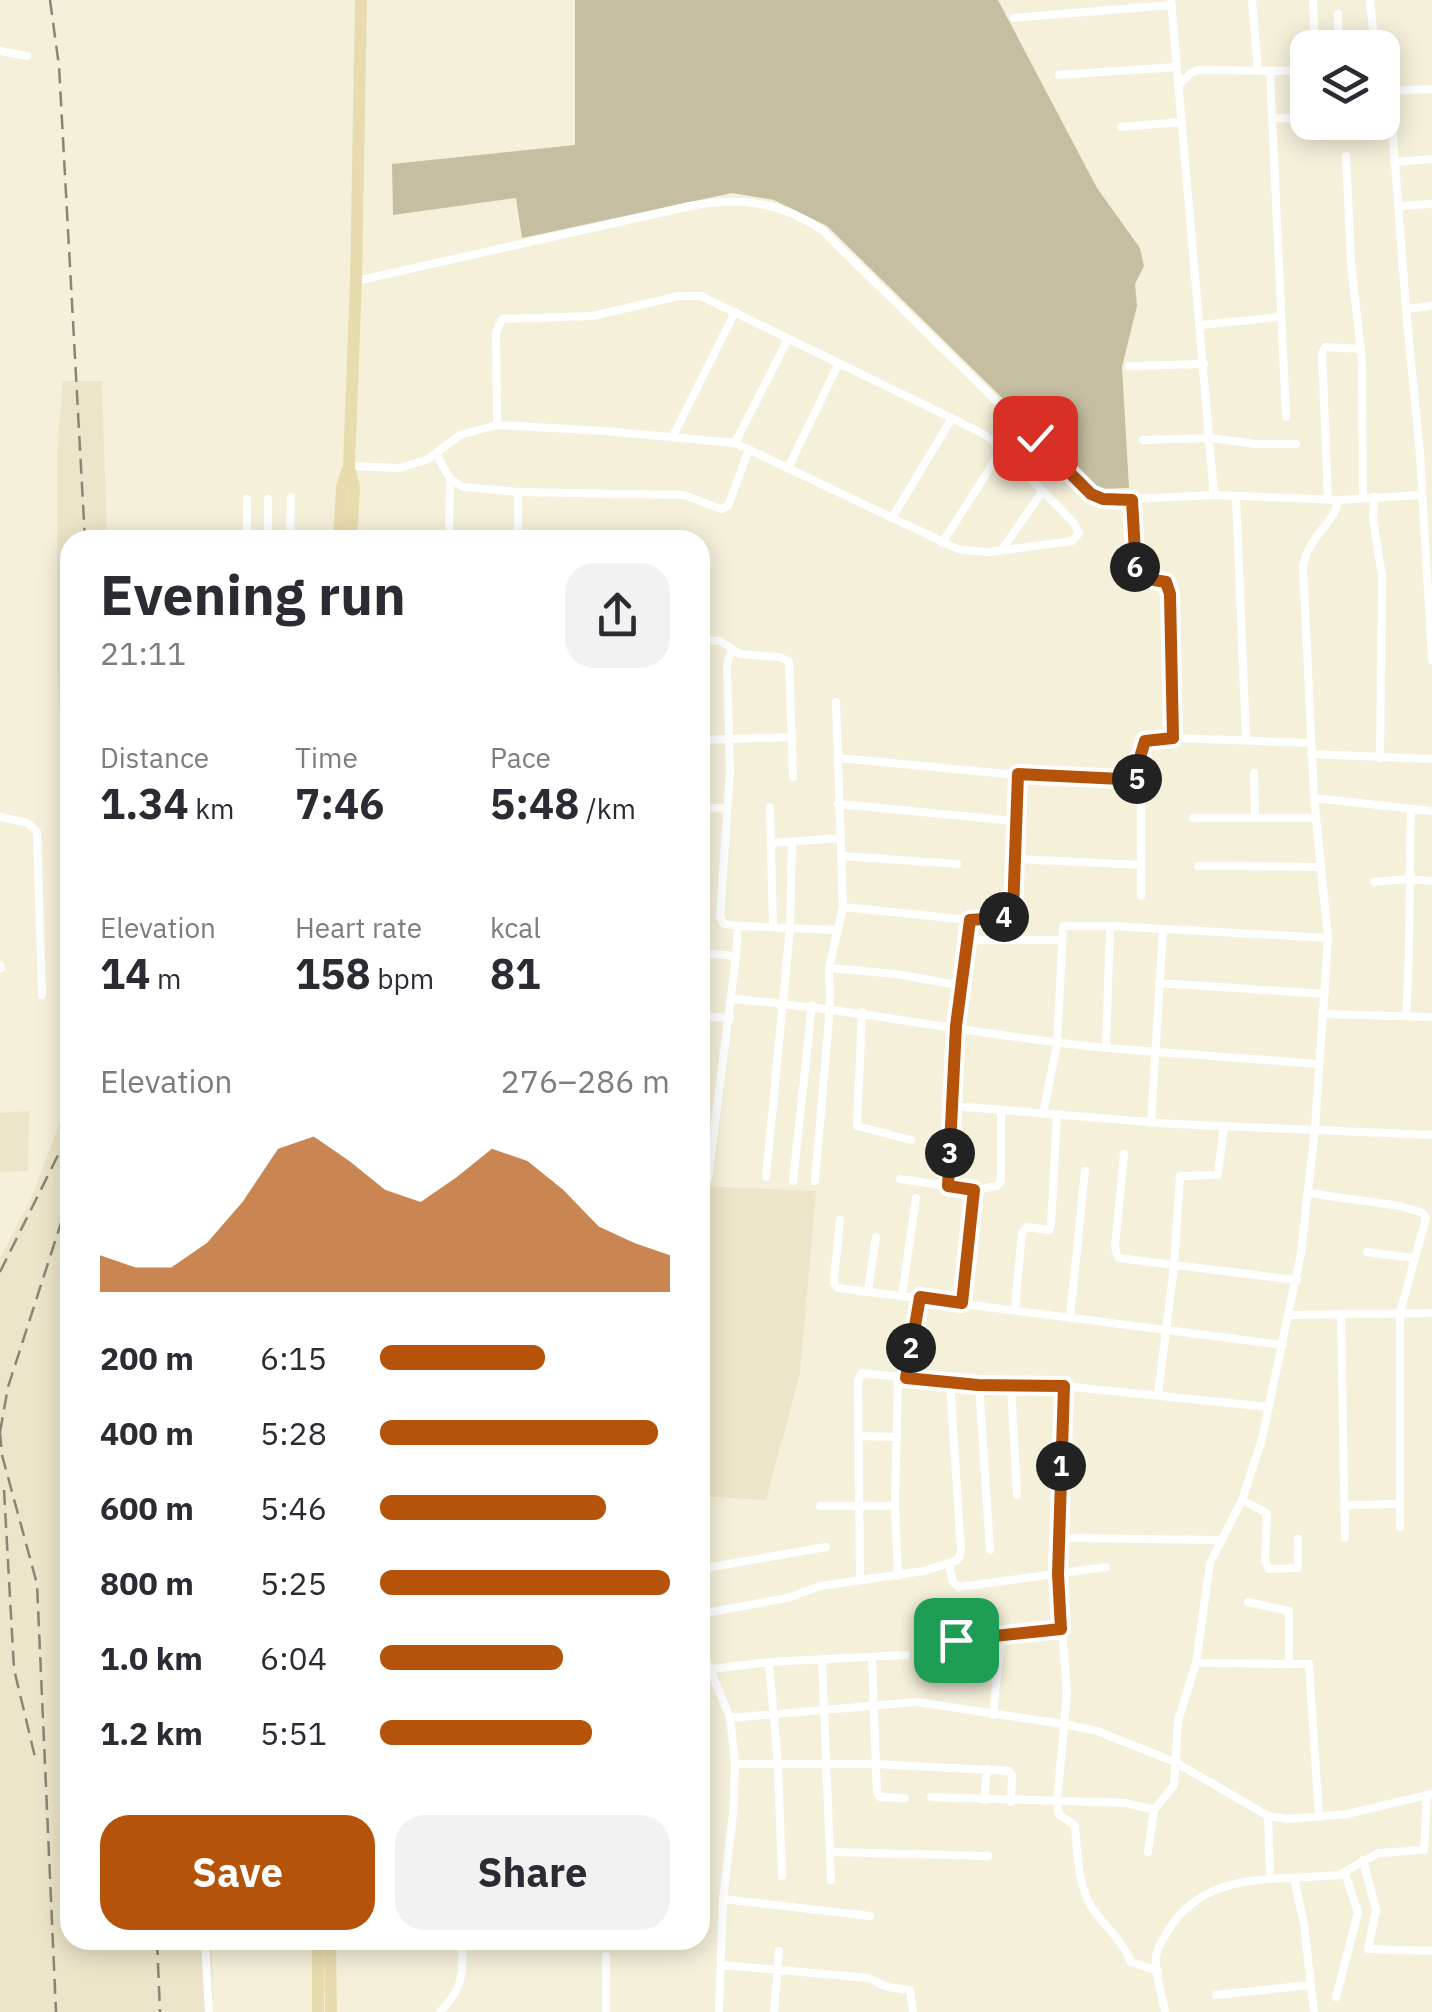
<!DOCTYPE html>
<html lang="en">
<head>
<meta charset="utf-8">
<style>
  :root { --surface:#fff; --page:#f2f2f3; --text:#2b2b33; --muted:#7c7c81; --accent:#b45309 }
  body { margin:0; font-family:"IBM Plex Sans",sans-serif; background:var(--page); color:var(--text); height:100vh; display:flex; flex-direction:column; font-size:38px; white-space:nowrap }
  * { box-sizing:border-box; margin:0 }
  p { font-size:32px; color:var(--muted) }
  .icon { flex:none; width:55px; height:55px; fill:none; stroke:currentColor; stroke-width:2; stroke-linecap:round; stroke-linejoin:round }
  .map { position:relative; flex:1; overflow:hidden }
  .details { position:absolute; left:60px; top:530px; width:650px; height:1420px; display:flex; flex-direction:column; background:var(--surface); border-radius:30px; box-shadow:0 5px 25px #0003 }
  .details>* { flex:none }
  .tools { position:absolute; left:1290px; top:30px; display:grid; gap:20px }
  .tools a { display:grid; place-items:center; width:110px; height:110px; border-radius:20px; background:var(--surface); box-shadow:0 5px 25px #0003; font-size:50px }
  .pin { position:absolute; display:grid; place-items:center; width:85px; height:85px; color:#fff; margin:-42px; border-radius:20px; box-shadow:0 5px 15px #0006 }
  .km { position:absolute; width:50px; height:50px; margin:-25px; border-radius:50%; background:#222; color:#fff; font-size:28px; line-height:50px; text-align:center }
  .round { display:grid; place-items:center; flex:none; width:105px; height:105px; border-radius:30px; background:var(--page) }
  .summary { display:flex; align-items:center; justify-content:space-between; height:170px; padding:0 40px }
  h1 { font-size:55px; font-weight:800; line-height:75px }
  .metrics { display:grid; grid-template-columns:repeat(3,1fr); gap:15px; height:170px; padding:10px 40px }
  .metrics div { display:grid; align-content:center }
  .metrics b { font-size:42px; font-weight:800 }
  .metrics small { font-size:28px; font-weight:400 }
  .metrics p { font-size:28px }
  .chart { height:280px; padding:20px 40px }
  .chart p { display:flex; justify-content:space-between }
  .chart svg { width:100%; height:180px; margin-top:10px; fill:var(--accent); opacity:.7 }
  .primary-button { display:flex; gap:20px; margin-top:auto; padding:20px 40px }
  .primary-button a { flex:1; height:115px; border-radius:30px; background:var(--accent); color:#fff; font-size:40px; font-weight:800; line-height:115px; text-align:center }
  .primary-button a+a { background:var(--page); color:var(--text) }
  ul { padding:0 40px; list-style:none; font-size:32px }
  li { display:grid; grid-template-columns:160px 120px 1fr; align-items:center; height:75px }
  li i { height:25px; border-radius:12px; background:var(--accent) }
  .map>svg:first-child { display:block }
  .built { fill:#ece5c9 }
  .green { fill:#c5bea1 }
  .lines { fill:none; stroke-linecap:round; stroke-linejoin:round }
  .minor { stroke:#fff; stroke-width:8 }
  .primary { stroke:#e8dcae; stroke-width:12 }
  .rail { stroke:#898577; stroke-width:2.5; stroke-dasharray:15 8; stroke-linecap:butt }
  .route-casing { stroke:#fff; stroke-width:20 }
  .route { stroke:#b45309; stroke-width:12 }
</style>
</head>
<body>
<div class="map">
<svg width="1432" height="2012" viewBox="0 0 1432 2012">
  <rect width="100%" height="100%" fill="#f5f0da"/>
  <!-- built -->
  <g class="built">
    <path d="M63,381H102L107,540H70V897L57,667V451Z"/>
    <path d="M70,1054V1940H212L213,2012H0V1258L31,1199L64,1111Z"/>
    <path d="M29,1111L28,1171L0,1172V1113Z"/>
    <path d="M700,1186L816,1191L800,1373L766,1500L700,1496Z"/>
  </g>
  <!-- green -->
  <path class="green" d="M575,0H998L1097,188L1140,248L1144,266L1135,284L1137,306L1122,367L1129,488L1095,489L827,226L774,200L732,193L522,238L516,198L393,215L392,164L575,145Z"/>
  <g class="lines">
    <!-- minor -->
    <g class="minor">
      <path d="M1171,0L1214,495"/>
      <path d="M1252,0L1258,71"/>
      <path d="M1313,0L1315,48"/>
      <path d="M1370,0L1375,48"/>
      <path d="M1338,14V48"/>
      <path d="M1014,18L1172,5"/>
      <path d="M0,51L27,56"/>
      <path d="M1270,71L1286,417"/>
      <path d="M1059,75L1176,67"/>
      <path d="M1382,79L1391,110L1406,309"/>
      <path d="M1178,85L1191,73L1199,70L1308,71"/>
      <path d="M1388,91L1432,89"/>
      <path d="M1272,118H1308"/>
      <path d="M1121,127L1182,122"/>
      <path d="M1346,156L1351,263L1362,360L1363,498"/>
      <path d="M1394,162L1432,159"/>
      <path d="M1398,206L1432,204"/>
      <path d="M356,281L690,206C740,197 779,201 822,230L1091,494L1112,500L1214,495L1338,500C1337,521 1308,536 1303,566L1314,798L1328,938L1315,1128L1301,1253L1262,1439L1242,1500L1210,1563L1196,1663L1178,1721L1174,1785L1154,1810L1148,1852"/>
      <path d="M1432,306L1406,309L1420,454L1432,660"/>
      <path d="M1201,325L1280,317"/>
      <path d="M1129,366L1204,364"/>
      <path d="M673,436L735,312"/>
      <path d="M1143,440L1210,438L1256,444H1296"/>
      <path d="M735,443L787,341"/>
      <path d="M436,453L450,479L463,487L518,492L684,495L721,509L728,506L749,449"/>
      <path d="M349,466L400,468L428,459L460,435L497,425L605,431L735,443L960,550L989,552L1072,541L1079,533L1073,522L992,440L980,432L701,296H679L592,316L502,319L496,333L497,425"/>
      <path d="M788,468L838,365"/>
      <path d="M1236,496L1246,739"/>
      <path d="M1374,497L1373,518L1382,576L1380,758"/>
      <path d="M1328,498L1322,353L1325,347L1361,349"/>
      <path d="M268,499V540"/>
      <path d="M1132,499L1137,571L1143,578L1166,582L1170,594L1173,738"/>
      <path d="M1338,500L1421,495"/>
      <path d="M892,518L952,418"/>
      <path d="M247,540V499"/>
      <path d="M290,540L291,497"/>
      <path d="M449,540L450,479"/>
      <path d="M518,540V492"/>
      <path d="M942,543L1001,451"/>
      <path d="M1003,548L1042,492"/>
      <path d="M700,640L720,641L740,654L780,657L789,662L793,777"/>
      <path d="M732,650L727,664L730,771L720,917L724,924L738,926"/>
      <path d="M700,740L792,737"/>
      <path d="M1311,754L1432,759"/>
      <path d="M838,758L1018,775L1142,780"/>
      <path d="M1254,773L1255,818"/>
      <path d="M1314,798L1432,811"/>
      <path d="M838,804L1015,821"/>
      <path d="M700,807L727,809"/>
      <path d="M770,807L773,927"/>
      <path d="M0,817L28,823L37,832L42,995"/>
      <path d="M1193,818H1316"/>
      <path d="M772,843L841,838"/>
      <path d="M843,856L957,864"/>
      <path d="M1015,859L1141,865"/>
      <path d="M1198,866L1321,867"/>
      <path d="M1374,882L1409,879L1432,881"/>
      <path d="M1141,896V754L1145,741L1173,738L1311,743"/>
      <path d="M843,907L970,920L1009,917L1014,907L1018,775"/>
      <path d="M969,940H1062"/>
      <path d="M700,953L736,956L708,1178"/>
      <path d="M736,956L738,926L838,930"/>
      <path d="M0,965L1,968"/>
      <path d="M829,968L896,974L963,986"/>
      <path d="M1159,983L1325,994"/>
      <path d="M732,999C858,1009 980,1036 1106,1048"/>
      <path d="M862,1012L857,1126L911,1140"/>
      <path d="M1323,1014L1432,1017"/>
      <path d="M700,1016L730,1018"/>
      <path d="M1406,1016C1411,947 1409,878 1411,809"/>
      <path d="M1319,1064L1106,1048L1110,926L1328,938"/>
      <path d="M952,1106L1174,1124L1432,1135"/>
      <path d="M1043,1114L1057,1044L1063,926H1110"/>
      <path d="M1151,1123L1163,930"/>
      <path d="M1124,1154L1115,1247L1118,1258L1297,1280"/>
      <path d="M766,1177L790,929L792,843"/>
      <path d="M900,1179L975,1190"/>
      <path d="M793,1181L812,1005"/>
      <path d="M815,1181L830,1007L829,968L843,907L836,702"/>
      <path d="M949,1186L956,1026L970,920"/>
      <path d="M1308,1193L1400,1206L1423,1213L1426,1218L1400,1313V1527"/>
      <path d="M840,1220L834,1278V1284L838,1288L1283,1345"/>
      <path d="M1367,1252L1414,1258"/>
      <path d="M868,1290L876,1237"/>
      <path d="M902,1295L916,1198"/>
      <path d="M962,1303L975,1190L997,1186L1001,1181V1111"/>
      <path d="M1015,1309L1022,1232L1027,1227L1049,1230L1051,1226L1057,1115"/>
      <path d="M1290,1315L1432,1313"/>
      <path d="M1341,1315L1345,1538"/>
      <path d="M1070,1317L1085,1171"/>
      <path d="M898,1377L895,1506L898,1576"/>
      <path d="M906,1378L920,1297"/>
      <path d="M979,1385L990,1550"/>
      <path d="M1011,1386L1017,1495"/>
      <path d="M1063,1386L1058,1574L1067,1693L1057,1803L1059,1815L1075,1825C1077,1851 1078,1889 1094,1911C1107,1928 1123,1942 1131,1962L1158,1971"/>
      <path d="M1158,1394L1174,1266L1180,1176L1218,1175L1224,1126"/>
      <path d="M858,1436L897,1437"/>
      <path d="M1242,1500L1267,1513L1265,1561L1269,1569L1298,1568V1539"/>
      <path d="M1345,1505L1400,1504"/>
      <path d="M820,1506H895"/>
      <path d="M1059,1538L1222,1540"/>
      <path d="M949,1565L953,1582L959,1587L1106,1567"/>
      <path d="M700,1569L826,1547"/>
      <path d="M860,1580L858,1381L862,1373L979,1385L1063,1386L1269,1407"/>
      <path d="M1248,1602L1289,1611V1664"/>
      <path d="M700,1614L787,1598L820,1586L924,1571L958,1560L961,1551L950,1382"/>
      <path d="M956,1640L1061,1629"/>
      <path d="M700,1644L730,1718L735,1764L733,1814L723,1899L719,2012"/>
      <path d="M872,1658L877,1793L880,1797L905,1798"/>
      <path d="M822,1659L831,1880"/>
      <path d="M769,1662L778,1765L782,1876"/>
      <path d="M1196,1663L1309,1664L1319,1817"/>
      <path d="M712,1669L769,1662L906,1655"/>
      <path d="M993,1715L1001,1637"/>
      <path d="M730,1718L917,1702L1063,1724L1097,1731L1175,1762L1268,1816L1288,1819L1347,1814L1432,1794"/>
      <path d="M735,1764H876L1009,1771L1012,1775L1011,1802"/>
      <path d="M931,1797L1126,1803L1154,1810"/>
      <path d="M984,1800L987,1769"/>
      <path d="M1268,1816L1270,1878"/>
      <path d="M831,1852L988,1856"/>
      <path d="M1363,1860L1376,1910L1368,1949L1432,1951"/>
      <path d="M1294,1878L1339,1875L1378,1853L1424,1850L1427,1795"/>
      <path d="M723,1899L870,1916"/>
      <path d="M205,1940L209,2012"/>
      <path d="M205,1941L228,1940"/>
      <path d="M721,1965L869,1978L887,1987L910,1990L913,2012"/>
      <path d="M1216,1995L1311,1985"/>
      <path d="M1336,1997L1358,1913L1345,1873"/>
      <path d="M440,2012C465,1986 462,1974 463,1940"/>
      <path d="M606,2012V1956"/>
      <path d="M774,2012L779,1951"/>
      <path d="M1165,2012C1162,1995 1155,1975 1156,1957C1157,1947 1164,1938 1169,1929C1197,1885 1245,1878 1294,1878L1304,1924L1314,2012"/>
    </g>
    <!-- primary -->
    <g class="primary">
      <path d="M349,468L354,486L351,540"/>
      <path d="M339,540L342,487L349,466L356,281L361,0"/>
      <path d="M330,1940L331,2012"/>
      <path d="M318,2012V1940"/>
    </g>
    <!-- rail -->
    <g class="rail">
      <path d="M50,0L59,66L85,540"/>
      <path d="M0,1272L70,1131"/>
      <path d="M0,1432L2,1455L37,1584L56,2012"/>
      <path d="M0,1432L8,1387L70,1195"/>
      <path d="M4,1490L14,1669L35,1757"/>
      <path d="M157,1940L160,2012"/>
    </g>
  </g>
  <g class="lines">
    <defs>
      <path id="route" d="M956,1640L1061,1629L1058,1574L1064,1386L978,1385L906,1378L920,1297L962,1303L974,1190L948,1186L956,1026L970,920L1009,917L1013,912L1018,774L1142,780L1141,754L1145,741L1173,738L1170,594L1166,582L1142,578L1136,571L1132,500L1103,499L1091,494L1035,438"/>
    </defs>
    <!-- route casing -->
    <use href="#route" class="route-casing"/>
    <!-- route -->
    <use href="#route" class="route"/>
  </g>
</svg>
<div class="tools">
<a><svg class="icon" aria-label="layers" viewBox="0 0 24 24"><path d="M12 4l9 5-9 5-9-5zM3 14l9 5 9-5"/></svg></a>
</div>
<div class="pin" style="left:956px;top:1640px;background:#1e9e55"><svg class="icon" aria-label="arrive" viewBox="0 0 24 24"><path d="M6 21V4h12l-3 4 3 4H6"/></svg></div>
<div class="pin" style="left:1035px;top:438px;background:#d93025"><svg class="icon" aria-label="check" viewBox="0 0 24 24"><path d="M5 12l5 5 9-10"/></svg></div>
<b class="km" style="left:1061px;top:1466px">1</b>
<b class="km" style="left:911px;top:1348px">2</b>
<b class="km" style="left:950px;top:1153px">3</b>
<b class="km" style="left:1004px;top:917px">4</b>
<b class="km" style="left:1137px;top:779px">5</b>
<b class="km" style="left:1135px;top:567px">6</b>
<section class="details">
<div class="summary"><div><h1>Evening run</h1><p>21:11</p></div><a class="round"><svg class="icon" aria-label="share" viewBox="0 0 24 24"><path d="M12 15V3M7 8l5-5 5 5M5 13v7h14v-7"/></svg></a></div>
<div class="metrics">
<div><p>Distance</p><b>1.34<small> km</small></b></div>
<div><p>Time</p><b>7:46</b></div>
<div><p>Pace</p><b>5:48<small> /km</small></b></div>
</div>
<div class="metrics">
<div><p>Elevation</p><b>14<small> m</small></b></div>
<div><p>Heart rate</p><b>158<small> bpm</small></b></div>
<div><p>kcal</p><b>81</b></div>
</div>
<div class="chart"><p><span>Elevation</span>276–286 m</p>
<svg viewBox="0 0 160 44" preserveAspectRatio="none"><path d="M0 44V35L10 38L20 38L30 32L40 22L50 9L60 6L70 12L80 19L90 22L100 16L110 9L120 12L130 19L140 28L150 32L160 35V44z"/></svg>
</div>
<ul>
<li><b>200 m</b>6:15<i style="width:57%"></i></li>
<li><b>400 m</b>5:28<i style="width:96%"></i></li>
<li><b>600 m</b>5:46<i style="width:78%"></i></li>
<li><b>800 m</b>5:25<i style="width:100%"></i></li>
<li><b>1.0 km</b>6:04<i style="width:63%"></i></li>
<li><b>1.2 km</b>5:51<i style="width:73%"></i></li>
</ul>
<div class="primary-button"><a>Save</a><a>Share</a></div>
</section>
</div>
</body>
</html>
